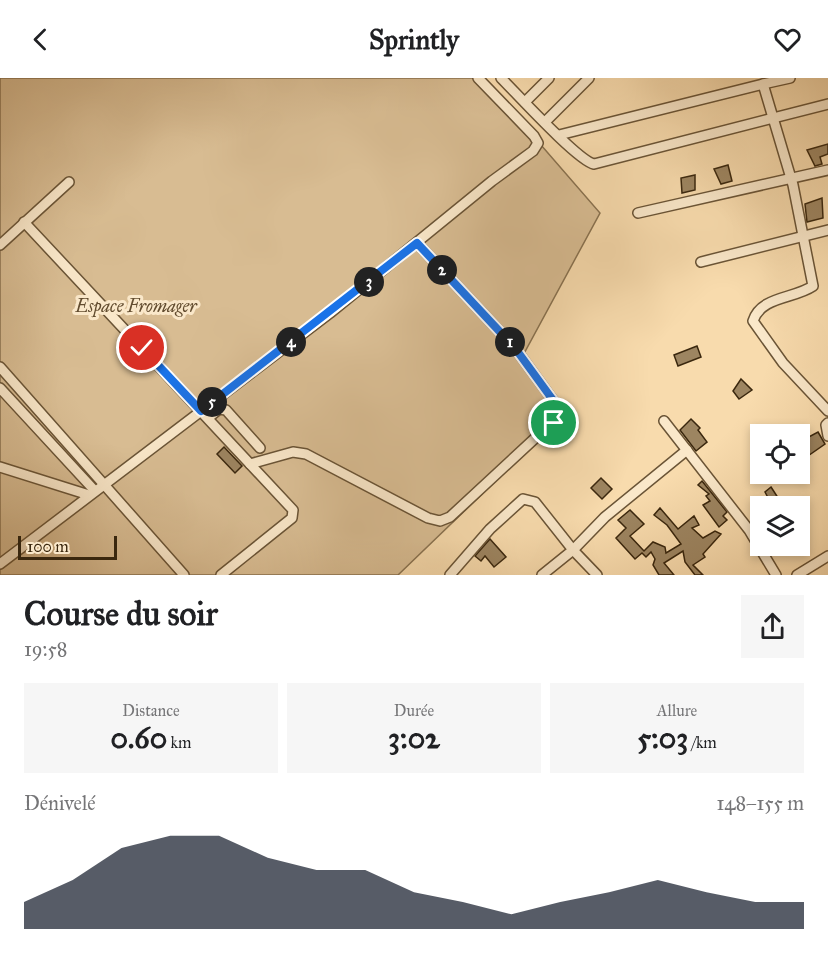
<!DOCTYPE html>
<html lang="fr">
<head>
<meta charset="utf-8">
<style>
  :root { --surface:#fff; --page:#f6f6f6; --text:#202124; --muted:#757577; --accent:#111827 }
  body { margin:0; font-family:"IM FELL Great Primer",serif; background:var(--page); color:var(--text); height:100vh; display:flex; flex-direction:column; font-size:22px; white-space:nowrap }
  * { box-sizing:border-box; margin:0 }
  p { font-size:20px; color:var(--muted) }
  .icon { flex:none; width:33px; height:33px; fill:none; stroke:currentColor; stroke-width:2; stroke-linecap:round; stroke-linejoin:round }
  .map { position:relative; height:497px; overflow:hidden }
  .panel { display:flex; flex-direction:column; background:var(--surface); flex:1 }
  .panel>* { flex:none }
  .fabs { position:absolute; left:750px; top:346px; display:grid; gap:12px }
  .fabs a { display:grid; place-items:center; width:60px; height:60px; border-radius:0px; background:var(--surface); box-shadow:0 3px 9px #0003; font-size:30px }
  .scale { position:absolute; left:18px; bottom:15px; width:99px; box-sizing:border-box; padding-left:6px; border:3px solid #3a270e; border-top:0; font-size:16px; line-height:21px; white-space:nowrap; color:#3a270e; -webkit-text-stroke:4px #fae8ca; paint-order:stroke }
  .pin { position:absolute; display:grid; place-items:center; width:51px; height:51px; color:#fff; margin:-26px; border:3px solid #fff; border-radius:50%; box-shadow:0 2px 6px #0007 }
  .km { position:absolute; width:30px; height:30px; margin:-15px; border-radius:50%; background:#222; color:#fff; font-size:16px; line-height:30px; text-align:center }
  .round { display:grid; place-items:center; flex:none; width:63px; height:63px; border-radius:0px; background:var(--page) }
  .summary { display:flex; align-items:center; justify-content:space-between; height:102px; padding:0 24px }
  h1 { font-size:33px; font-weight:700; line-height:45px }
  .figures { display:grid; grid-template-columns:repeat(3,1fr); gap:9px; height:102px; padding:6px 24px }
  .figures div { display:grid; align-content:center; border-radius:0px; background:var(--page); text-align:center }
  .figures b { font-size:30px; font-weight:700 }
  .figures small { font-size:16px; font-weight:400 }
  .figures p { font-size:16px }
  .chart { height:168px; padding:12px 24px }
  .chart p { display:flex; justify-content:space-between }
  .chart svg { width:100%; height:108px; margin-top:6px; fill:var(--accent); opacity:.7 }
  header { display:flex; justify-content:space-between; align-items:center; height:78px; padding:0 24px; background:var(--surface); font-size:27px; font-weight:700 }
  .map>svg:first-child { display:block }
  .green { fill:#d8bc92; stroke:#897250; stroke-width:1.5 }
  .building { fill:#9d8561; stroke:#3a270e; stroke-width:1.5 }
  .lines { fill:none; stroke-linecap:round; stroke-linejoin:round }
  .minor-casing { stroke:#6a5436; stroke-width:12 }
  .minor { stroke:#fae8ca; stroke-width:9 }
  .route-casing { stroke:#fff; stroke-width:12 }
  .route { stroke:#1a73e8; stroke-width:8 }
  .labels { text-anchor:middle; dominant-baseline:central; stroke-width:6; stroke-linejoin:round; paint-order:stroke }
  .park-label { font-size:18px; font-style:italic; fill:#624c2f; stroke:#fae8ca }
</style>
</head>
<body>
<header><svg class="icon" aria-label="back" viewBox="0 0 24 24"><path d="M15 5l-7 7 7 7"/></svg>Sprintly<svg class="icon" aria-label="heart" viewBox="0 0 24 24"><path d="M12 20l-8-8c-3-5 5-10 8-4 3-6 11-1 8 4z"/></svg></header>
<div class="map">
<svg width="828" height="497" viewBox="0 0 828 497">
  <rect width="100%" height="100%" fill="#f8dbad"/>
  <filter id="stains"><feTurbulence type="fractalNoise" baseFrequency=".00333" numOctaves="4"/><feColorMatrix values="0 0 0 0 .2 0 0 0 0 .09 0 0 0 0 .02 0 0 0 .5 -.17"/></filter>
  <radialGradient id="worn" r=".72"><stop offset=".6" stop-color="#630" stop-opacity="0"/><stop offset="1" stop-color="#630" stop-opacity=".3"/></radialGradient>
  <!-- green -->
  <path class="green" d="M0,0H475L541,67L600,135L520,283L561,340L398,497H0Z"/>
  <!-- building -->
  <g class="building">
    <path d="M828,66V76L820,79L822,86L815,88L807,72Z"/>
    <path d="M728,87L732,103L721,106L714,91Z"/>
    <path d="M695,97V112L682,115L681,100Z"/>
    <path d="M822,120L823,140L807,144L805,126Z"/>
    <path d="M697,268L701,279L678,288L674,277Z"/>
    <path d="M741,301L752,312L739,321L733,313Z"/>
    <path d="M691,341L700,350L698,352L707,364L696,373L680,352Z"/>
    <path d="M818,354L825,366L805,380L802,374L808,371L803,362Z"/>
    <path d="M224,369L242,388L235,395L217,376Z"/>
    <path d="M601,400L612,411L602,421L591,410Z"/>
    <path d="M702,403L727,434L723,438L727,442L719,449L703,427L710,423L706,418L709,416L698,407Z"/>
    <path d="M771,409L784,429H773L765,414Z"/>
    <path d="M660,430L678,451L694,438L699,447L692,450L703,460L715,453L721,456L703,476L705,479L693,487L703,497H695L685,484L683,473L664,485L674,497H659L653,487L655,481L651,474L646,479L642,475L635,481L616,460L626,450L618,442L630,432L644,446L630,458L644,473L653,464L665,469L666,475L681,466L667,447L654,437Z"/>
    <path d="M490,461L506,479L494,489L485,478L481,483L475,478Z"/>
  </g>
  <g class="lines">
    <defs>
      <g id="minor">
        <path d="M501,0C517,16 578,83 594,86L828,26"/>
        <path d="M790,0L763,6L793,107L813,208C794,221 761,218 753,243L783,285L828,333"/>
        <path d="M525,24L549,0"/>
        <path d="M545,44L589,0"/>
        <path d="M559,57L763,6"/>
        <path d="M638,135L828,92"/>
        <path d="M24,144L293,432L292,440L221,497"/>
        <path d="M0,167L69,104"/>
        <path d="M701,184L828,152"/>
        <path d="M0,289L184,497"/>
        <path d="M0,310L95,413"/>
        <path d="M208,340L219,331L226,332L260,370"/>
        <path d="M664,343L749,452L776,497"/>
        <path d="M828,345L826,347L828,358"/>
        <path d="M250,386L293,374L306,376L428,440L440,443L450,439L559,338L558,329L515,270L417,165"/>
        <path d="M0,389L89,417"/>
        <path d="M0,486L330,235L492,103L533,73L538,65L534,58L478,0"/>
        <path d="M450,497L490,451L523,421L535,424L573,472L542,497"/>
        <path d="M597,497L573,472L605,439L687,372"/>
        <path d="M797,497L828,478"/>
      </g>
    </defs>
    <!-- minor casing -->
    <use href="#minor" class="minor-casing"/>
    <!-- minor -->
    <use href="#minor" class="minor"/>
  </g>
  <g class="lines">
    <defs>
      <path id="route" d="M142,270L201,333L417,165L515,270L558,329L559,338L554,345"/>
    </defs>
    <!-- route casing -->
    <use href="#route" class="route-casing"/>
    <!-- route -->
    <use href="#route" class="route"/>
  </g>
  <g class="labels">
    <!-- park labels -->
    <g class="park-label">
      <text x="136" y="228">Espace Fromager</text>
    </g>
  </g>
  <rect width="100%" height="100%" filter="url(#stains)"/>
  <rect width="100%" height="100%" fill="url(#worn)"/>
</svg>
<div class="fabs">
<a><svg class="icon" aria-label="locate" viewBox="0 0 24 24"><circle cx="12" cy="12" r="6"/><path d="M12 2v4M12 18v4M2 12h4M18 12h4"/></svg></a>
<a><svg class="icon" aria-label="layers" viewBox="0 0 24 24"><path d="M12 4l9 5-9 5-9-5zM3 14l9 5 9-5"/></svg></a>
</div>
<div class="scale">100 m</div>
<div class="pin" style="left:554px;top:345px;background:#1e9e55"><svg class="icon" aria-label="arrive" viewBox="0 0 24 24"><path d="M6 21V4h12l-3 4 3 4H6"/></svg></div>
<div class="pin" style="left:142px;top:270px;background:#d93025"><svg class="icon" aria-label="check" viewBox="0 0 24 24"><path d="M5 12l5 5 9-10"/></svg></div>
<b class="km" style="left:510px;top:264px">1</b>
<b class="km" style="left:442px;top:192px">2</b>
<b class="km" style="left:369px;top:204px">3</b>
<b class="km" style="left:291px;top:264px">4</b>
<b class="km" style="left:212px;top:324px">5</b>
</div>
<section class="panel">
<div class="summary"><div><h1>Course du soir</h1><p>19:58</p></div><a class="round"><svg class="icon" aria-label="share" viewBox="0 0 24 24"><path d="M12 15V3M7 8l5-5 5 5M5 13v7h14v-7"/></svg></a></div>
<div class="figures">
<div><p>Distance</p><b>0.60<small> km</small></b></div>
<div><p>Durée</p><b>3:02</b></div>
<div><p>Allure</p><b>5:03<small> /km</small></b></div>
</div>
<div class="chart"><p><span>Dénivelé</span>148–155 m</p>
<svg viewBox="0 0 160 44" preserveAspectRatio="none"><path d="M0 44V33L10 24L20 11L30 6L40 6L50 15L60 20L70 20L80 29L90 33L100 38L110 33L120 29L130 24L140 29L150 33L160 33V44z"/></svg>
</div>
</section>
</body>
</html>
